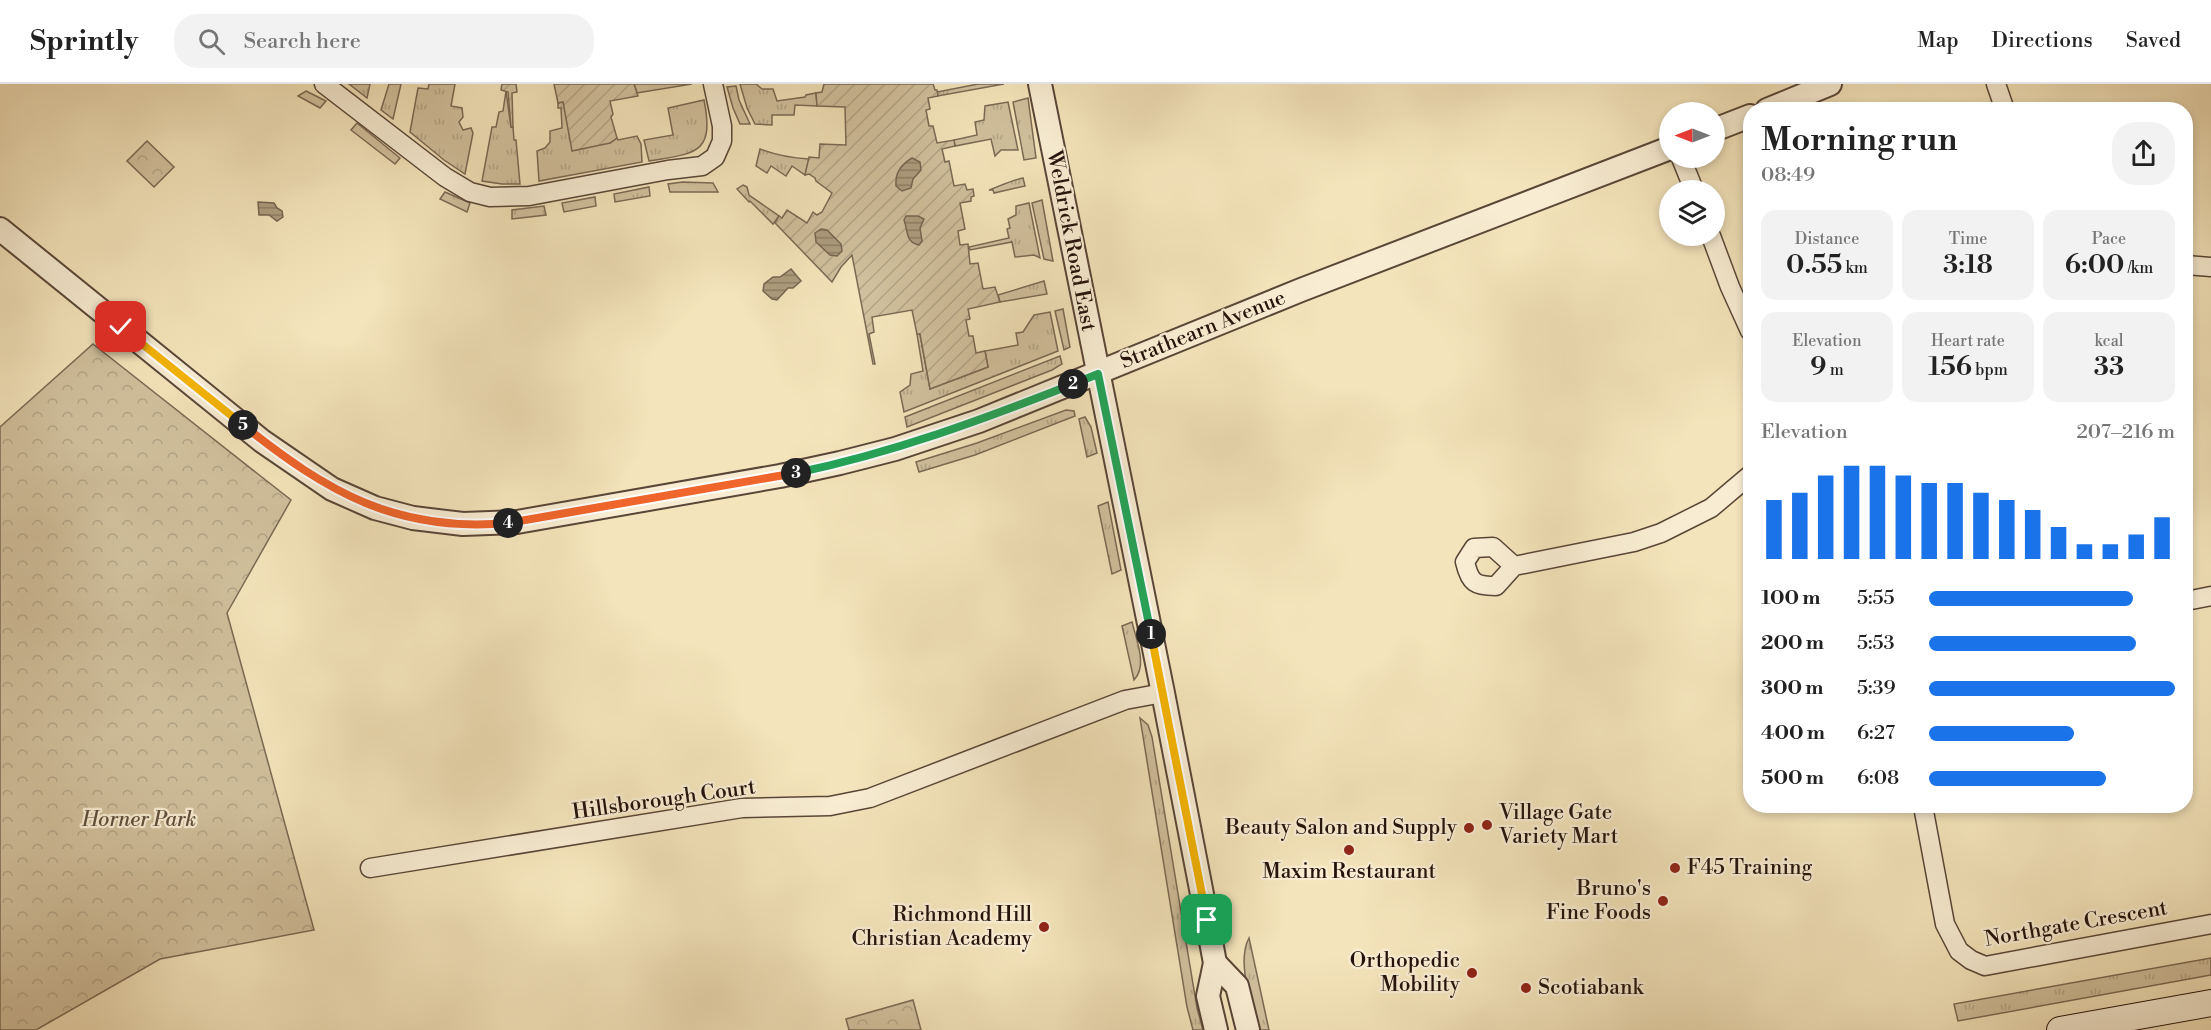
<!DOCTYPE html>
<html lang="en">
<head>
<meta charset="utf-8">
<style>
  :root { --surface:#fff; --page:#f2f2f2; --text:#222; --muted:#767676; --line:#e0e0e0; --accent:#1a73e8 }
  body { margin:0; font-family:"Libre Bodoni",serif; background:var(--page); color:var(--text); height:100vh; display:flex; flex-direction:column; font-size:22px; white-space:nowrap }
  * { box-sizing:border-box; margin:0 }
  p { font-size:20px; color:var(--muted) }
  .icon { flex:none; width:33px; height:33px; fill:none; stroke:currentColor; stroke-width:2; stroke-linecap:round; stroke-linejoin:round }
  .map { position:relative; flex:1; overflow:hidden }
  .drawer { position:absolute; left:1743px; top:18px; width:450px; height:711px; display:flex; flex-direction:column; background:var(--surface); border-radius:24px; box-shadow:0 3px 9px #0003 }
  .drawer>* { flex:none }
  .needle { width:39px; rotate:270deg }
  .buttons { position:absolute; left:1659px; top:18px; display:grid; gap:12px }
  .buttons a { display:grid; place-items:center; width:66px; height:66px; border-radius:50%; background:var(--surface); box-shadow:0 3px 9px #0003; font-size:30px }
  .pin { position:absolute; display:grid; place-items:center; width:51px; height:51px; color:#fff; margin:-26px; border-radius:12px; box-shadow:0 3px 9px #0006 }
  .km { position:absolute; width:30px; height:30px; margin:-15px; border-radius:50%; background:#222; color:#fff; font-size:16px; line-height:30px; text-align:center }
  .round { display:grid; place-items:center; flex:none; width:63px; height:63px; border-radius:24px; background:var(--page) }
  .head { display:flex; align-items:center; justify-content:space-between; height:102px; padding:0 18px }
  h1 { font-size:33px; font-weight:600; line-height:45px }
  .metrics { display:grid; grid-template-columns:repeat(3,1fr); gap:9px; height:102px; padding:6px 18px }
  .metrics div { display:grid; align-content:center; border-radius:15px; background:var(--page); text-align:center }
  .metrics b { font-size:26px; font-weight:600 }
  .metrics small { font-size:16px; font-weight:400 }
  .metrics p { font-size:16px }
  .chart { height:168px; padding:12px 18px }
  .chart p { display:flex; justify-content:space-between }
  .chart svg { width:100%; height:108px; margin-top:6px; stroke:var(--accent); stroke-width:6 }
  ul { padding:0 18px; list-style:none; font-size:20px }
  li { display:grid; grid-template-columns:96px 72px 1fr; align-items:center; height:45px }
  li i { height:15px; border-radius:8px; background:var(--accent) }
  header { display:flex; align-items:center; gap:36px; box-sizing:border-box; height:84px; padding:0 30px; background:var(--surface); border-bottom:2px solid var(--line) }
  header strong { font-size:28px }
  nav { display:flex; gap:33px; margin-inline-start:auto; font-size:21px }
  .search { width:420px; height:54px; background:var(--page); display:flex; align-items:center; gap:15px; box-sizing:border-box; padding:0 21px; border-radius:24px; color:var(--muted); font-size:22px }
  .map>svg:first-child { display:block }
  .grass { fill:url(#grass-tufts); stroke:#7b6954; stroke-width:1.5 }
  .forest { fill:url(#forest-crowns); stroke:#7b6954; stroke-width:1.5 }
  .garden { fill:url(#garden-furrows); stroke:#7b6954; stroke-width:1.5 }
  .water { fill:url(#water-rules); stroke:#776551; stroke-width:1.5 }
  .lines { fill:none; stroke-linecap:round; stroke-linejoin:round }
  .minor-casing { stroke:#594637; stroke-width:21 }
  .tertiary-casing { stroke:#594637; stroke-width:26 }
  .secondary-casing { stroke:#25120b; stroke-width:28 }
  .minor { stroke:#f8edd3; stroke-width:18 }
  .tertiary { stroke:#f8edd3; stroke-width:22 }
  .secondary { stroke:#f8edd3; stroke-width:26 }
  .split-1-casing { stroke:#fff; stroke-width:12 }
  .split-2-casing { stroke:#fff; stroke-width:12 }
  .split-3-casing { stroke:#fff; stroke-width:12 }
  .split-4-casing { stroke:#fff; stroke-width:12 }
  .split-5-casing { stroke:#fff; stroke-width:12 }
  .split-6-casing { stroke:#fff; stroke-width:12 }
  .split-1 { stroke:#f5b400; stroke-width:8 }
  .split-2 { stroke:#22a559; stroke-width:8 }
  .split-3 { stroke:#22a559; stroke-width:8 }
  .split-4 { stroke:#f0652b; stroke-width:8 }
  .split-5 { stroke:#f0652b; stroke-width:8 }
  .split-6 { stroke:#f5b400; stroke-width:8 }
  .poi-dot { fill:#8f2418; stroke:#f8edd3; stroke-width:2 }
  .labels { text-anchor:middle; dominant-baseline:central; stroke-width:4.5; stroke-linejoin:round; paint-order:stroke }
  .street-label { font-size:21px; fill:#25120b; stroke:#f8edd3 }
  .poi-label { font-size:21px; fill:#25120b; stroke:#f8edd3; text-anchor:end }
  .park-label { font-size:21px; font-style:italic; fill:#614f3e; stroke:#f8edd3 }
</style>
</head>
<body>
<header>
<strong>Sprintly</strong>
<div class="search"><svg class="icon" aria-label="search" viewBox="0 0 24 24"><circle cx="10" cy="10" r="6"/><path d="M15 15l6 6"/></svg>Search here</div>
<nav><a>Map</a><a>Directions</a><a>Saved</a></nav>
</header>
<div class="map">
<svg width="2211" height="946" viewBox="0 0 2211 946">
  <defs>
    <pattern id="grass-tufts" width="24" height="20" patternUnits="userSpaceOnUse" patternTransform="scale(1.5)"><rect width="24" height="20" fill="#d1c09d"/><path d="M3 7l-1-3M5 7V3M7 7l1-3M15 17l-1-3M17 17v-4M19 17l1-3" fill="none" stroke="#b3a486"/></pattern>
    <pattern id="forest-crowns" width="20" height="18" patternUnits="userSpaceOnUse" patternTransform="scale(1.5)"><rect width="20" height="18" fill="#d1c09d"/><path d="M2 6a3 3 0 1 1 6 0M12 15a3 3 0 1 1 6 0" fill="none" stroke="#b3a486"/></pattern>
    <pattern id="garden-furrows" width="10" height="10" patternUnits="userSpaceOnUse" patternTransform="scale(1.5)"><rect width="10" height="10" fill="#d1c09d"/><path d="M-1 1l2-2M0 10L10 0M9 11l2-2" fill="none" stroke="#b3a486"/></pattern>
    <pattern id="water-rules" width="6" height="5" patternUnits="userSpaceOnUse" patternTransform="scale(1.5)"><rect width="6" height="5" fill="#ae9d7f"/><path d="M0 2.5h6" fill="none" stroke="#8d7f66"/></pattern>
  </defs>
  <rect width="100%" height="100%" fill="#f4e4bb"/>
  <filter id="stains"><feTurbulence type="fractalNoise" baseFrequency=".00333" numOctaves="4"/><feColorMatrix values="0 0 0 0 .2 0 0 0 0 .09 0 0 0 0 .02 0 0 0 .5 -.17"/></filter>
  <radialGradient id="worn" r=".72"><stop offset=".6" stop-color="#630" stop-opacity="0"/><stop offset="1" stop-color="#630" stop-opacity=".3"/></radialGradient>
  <!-- grass -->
  <g class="grass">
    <path d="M349,0H370L367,14Z"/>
    <path d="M389,0H401L393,35L381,26Z"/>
    <path d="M429,0H455L451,22L462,24L463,33L459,38L463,46L471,44L473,49L465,90L444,76L410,48L418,4L428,5Z"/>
    <path d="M634,0H692L637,9Z"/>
    <path d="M740,0H756L762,5H773L777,17L805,13L806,11L816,9L817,22L795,21L794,31H772V41L755,40L747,24Z"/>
    <path d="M978,0H1004L938,12L937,8Z"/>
    <path d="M736,2L739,16L750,40H740L733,24L727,3Z"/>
    <path d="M306,7L326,17L320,24L298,12Z"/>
    <path d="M506,7L511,43H513L514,56H516L520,100H502L482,97L492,43H496L499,28L503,27Z"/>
    <path d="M1028,14L1036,74L1024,76L1013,18Z"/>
    <path d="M704,16C715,71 695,69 649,77L644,56L673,51L668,24Z"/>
    <path d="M562,18L610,59L617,54L618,56L637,52L641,60L642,78L539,97L537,67L545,64L550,58V47L562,44L561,24H558V19Z"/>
    <path d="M1008,18L1018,66H1001L995,72L991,55L955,62L954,56L977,51L975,38L984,36L985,22Z"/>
    <path d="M357,39L400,74L395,80L351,46Z"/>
    <path d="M760,65C776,71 792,74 809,75L805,91L792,82L786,92L771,82L767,89L756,82Z"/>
    <path d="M1023,94L1025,102L994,109L993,106H989C1000,102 1010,97 1023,94Z"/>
    <path d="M683,98L713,99L718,108H670L668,100Z"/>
    <path d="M743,101L747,103L749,111L779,132L773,140L750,117L749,118L737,105Z"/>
    <path d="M649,103L650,112L615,118L614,110Z"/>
    <path d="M445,108L470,119L467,128L440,115Z"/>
    <path d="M595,113L596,122L564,128L562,119Z"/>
    <path d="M1042,116L1053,177L1044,175L1032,119Z"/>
    <path d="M1029,119L1040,174L1034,171L1015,173L1012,158L970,166L969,163L1009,154L1007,145L1010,144L1008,135L1016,131V122Z"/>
    <path d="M544,122L546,131L512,135V126Z"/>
    <path d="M1044,197L1047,210L1000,218L998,211Z"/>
    <path d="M1063,225L1070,263L1064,266L1055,227Z"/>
    <path d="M1050,228L1058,267L904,328L900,308L910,301L911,290L923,287L917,250H920L930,305L988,283L985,267L1018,261L1016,249L1023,248L1034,231Z"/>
    <path d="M1060,272L1062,280L1052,286L907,343L905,333Z"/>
    <path d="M1066,326L1074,327L1075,332L975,371L919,388L916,378L977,359Z"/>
    <path d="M1085,333L1091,343L1097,369L1087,373L1079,335Z"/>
    <path d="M1108,418L1121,486L1112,490L1098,422Z"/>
    <path d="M1132,538C1136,555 1148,582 1134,596L1122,542Z"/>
    <path d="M1140,634L1148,641L1152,653L1197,924L1203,946H1193L1187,923Z"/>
    <path d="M1249,854L1269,946H1259C1252,920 1236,878 1249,854Z"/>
    <path d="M2211,874V891L1958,937L1954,920Z"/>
  </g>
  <!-- forest -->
  <g class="forest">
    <path d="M147,57L174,83L154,103L127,77Z"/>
    <path d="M93,260L291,416L227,529L314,846L160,875L36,946H0V343Z"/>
    <path d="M913,916L921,946H849L846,935Z"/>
  </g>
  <!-- garden -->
  <g class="garden">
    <path d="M502,0H516L517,8L512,9L513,43H511L508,8L501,6Z"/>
    <path d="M554,0H634L638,12L610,17L613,30L611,33L617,54L610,59L572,67L563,18L558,19Z"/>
    <path d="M824,0H933L935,6H937L938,12L928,14L930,25L926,26L929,42H933L937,59L954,56L955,62L942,65L945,78L949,77L954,102L965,100L967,106L973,105L974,112L971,113V117L960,119L965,145L958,147L960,161L968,160L970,180L978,179L983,205L995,203L1000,218L968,225L970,235L966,236L969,252H973L976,269L985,267L988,283L930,305L920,250H917L912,226L872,233L874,248L869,250L875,280H873L852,171L841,183L832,198L775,139L779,132L782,134L787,126L807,139L813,128L817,131L822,128L832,109L816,97L815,94L809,90L805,91L809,73L819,74L820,60L846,61L845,23L817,22L816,9L822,8Z"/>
  </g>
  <!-- water -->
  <g class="water">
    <path d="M912,74L920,78L921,86L913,95L911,104L902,107L896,102C895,88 901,81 912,74Z"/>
    <path d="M258,118L274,119L277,124L282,127L283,133L277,137L269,131H259Z"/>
    <path d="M906,132H918L924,135L920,144L922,157L919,161C905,158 908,146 904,136Z"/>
    <path d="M821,145L827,146L841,160L842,167L837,172L830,171L816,158L815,149Z"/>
    <path d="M791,185L801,197L793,204H788L777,216L772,215L763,207L764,200L773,193H780Z"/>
  </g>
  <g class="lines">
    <defs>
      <g id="minor">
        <path d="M324,0L445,93L470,108L490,113L529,112L668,86L702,82L715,73L722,57V42L713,0"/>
        <path d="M1996,0L2005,26"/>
        <path d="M1681,74L1694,106"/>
        <path d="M1711,152L1730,203L1750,247"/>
        <path d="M2186,181L2211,183"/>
        <path d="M1514,482L1493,463L1474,464L1465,478C1470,499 1475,502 1496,502L1514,482L1634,458L1661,449L1711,424L1750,391"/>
        <path d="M2186,517L2211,512"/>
        <path d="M1923,722L1945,840L1959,867L1971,876L1985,882L2211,840"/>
        <path d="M370,784L742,724L830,722L870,714L1125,616L1163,609"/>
      </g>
      <g id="tertiary">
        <path d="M1040,0L1163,609L1207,836L1215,879L1208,912L1216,946"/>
        <path d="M1767,26L1830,0"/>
        <path d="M1714,46L1750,32"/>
        <path d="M0,145L262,357L332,405L375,424L413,434L463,440L517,438L780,392L840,379L895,365L979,337L1301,206L1670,64"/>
        <path d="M1215,879L1237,902L1248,946"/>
      </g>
      <path id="secondary" d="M2060,946L2211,919"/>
    </defs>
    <!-- minor casing -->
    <use href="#minor" class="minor-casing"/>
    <!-- tertiary casing -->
    <use href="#tertiary" class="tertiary-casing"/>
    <!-- secondary casing -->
    <use href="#secondary" class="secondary-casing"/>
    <!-- minor -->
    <use href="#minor" class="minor"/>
    <!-- tertiary -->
    <use href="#tertiary" class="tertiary"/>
    <!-- secondary -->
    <use href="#secondary" class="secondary"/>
  </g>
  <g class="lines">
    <defs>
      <path id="split-1" d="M1151,550L1207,836"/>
      <path id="split-2" d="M1073,300L1098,290L1151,550"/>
      <path id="split-3" d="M796,389C892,369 982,336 1073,300"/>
      <path id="split-4" d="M508,439L796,389"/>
      <path id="split-5" d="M243,341C327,408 397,449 508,439"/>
      <path id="split-6" d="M121,243L243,341"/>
    </defs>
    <!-- split-1 casing -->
    <use href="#split-1" class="split-1-casing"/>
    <!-- split-2 casing -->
    <use href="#split-2" class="split-2-casing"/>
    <!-- split-3 casing -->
    <use href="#split-3" class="split-3-casing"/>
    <!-- split-4 casing -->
    <use href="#split-4" class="split-4-casing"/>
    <!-- split-5 casing -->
    <use href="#split-5" class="split-5-casing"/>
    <!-- split-6 casing -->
    <use href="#split-6" class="split-6-casing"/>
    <!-- split-1 -->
    <use href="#split-1" class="split-1"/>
    <!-- split-2 -->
    <use href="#split-2" class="split-2"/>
    <!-- split-3 -->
    <use href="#split-3" class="split-3"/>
    <!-- split-4 -->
    <use href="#split-4" class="split-4"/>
    <!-- split-5 -->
    <use href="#split-5" class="split-5"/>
    <!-- split-6 -->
    <use href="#split-6" class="split-6"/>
  </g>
  <!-- markers -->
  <g class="poi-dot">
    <circle cx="1487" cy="741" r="6"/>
    <circle cx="1469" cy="744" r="6"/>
    <circle cx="1349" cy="766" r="6"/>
    <circle cx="1675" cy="784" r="6"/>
    <circle cx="1663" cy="817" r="6"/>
    <circle cx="1044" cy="843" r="6"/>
    <circle cx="1472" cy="889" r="6"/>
    <circle cx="1526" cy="904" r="6"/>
  </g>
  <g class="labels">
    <!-- street labels -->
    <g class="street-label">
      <text transform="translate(1071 157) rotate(79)">Weldrick Road East</text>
      <text transform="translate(1203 246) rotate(-22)">Strathearn Avenue</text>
      <text transform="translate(664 716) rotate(-8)">Hillsborough Court</text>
      <text transform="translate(2076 840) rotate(-10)">Northgate Crescent</text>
    </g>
    <!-- poi labels -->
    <g class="poi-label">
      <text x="1499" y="729" text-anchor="start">Village Gate<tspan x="1499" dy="24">Variety Mart</tspan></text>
      <text x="1457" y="744">Beauty Salon and Supply</text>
      <text x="1687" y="784" text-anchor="start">F45 Training</text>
      <text x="1349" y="788" text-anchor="middle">Maxim Restaurant</text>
      <text x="1651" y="805">Bruno's<tspan x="1651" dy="24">Fine Foods</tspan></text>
      <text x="1032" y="831">Richmond Hill<tspan x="1032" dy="24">Christian Academy</tspan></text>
      <text x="1460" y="877">Orthopedic<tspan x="1460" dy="24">Mobility</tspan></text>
      <text x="1538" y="904" text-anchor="start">Scotiabank</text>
    </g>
    <!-- park labels -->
    <g class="park-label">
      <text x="139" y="736">Horner Park</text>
    </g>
  </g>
  <rect width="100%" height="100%" filter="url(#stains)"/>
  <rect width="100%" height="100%" fill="url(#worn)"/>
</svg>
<div class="buttons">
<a><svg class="needle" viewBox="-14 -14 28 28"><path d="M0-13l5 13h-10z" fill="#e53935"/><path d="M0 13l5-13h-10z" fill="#767676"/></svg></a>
<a><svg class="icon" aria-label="layers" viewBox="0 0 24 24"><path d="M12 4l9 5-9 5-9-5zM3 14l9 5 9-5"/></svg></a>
</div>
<div class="pin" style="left:1207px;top:836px;background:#1e9e55"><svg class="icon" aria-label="arrive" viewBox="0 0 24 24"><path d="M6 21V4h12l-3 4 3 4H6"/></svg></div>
<div class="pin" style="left:121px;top:243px;background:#d93025"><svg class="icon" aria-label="check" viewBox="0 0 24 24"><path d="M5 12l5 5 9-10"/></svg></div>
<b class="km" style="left:1151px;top:550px">1</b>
<b class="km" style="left:1073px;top:300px">2</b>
<b class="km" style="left:796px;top:389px">3</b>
<b class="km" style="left:508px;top:439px">4</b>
<b class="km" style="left:243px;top:341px">5</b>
<section class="drawer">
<div class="head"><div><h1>Morning run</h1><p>08:49</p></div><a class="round"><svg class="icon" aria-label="share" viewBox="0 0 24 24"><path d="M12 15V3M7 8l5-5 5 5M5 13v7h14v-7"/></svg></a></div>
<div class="metrics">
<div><p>Distance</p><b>0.55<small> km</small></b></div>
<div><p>Time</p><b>3:18</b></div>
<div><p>Pace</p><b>6:00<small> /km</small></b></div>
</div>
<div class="metrics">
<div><p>Elevation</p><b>9<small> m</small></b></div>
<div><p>Heart rate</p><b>156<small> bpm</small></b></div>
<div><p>kcal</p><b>33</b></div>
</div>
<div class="chart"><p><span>Elevation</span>207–216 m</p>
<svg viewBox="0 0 160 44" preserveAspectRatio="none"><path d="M5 44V20M15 44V17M25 44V10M35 44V6M45 44V6M55 44V10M65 44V13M75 44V13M85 44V17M95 44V20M105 44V24M115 44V31M125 44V38M135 44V38M145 44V34M155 44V27"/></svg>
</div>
<ul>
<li><b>100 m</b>5:55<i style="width:83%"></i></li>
<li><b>200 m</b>5:53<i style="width:84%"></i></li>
<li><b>300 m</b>5:39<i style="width:100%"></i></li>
<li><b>400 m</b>6:27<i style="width:59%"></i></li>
<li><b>500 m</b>6:08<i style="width:72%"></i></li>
</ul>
</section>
</div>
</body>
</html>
